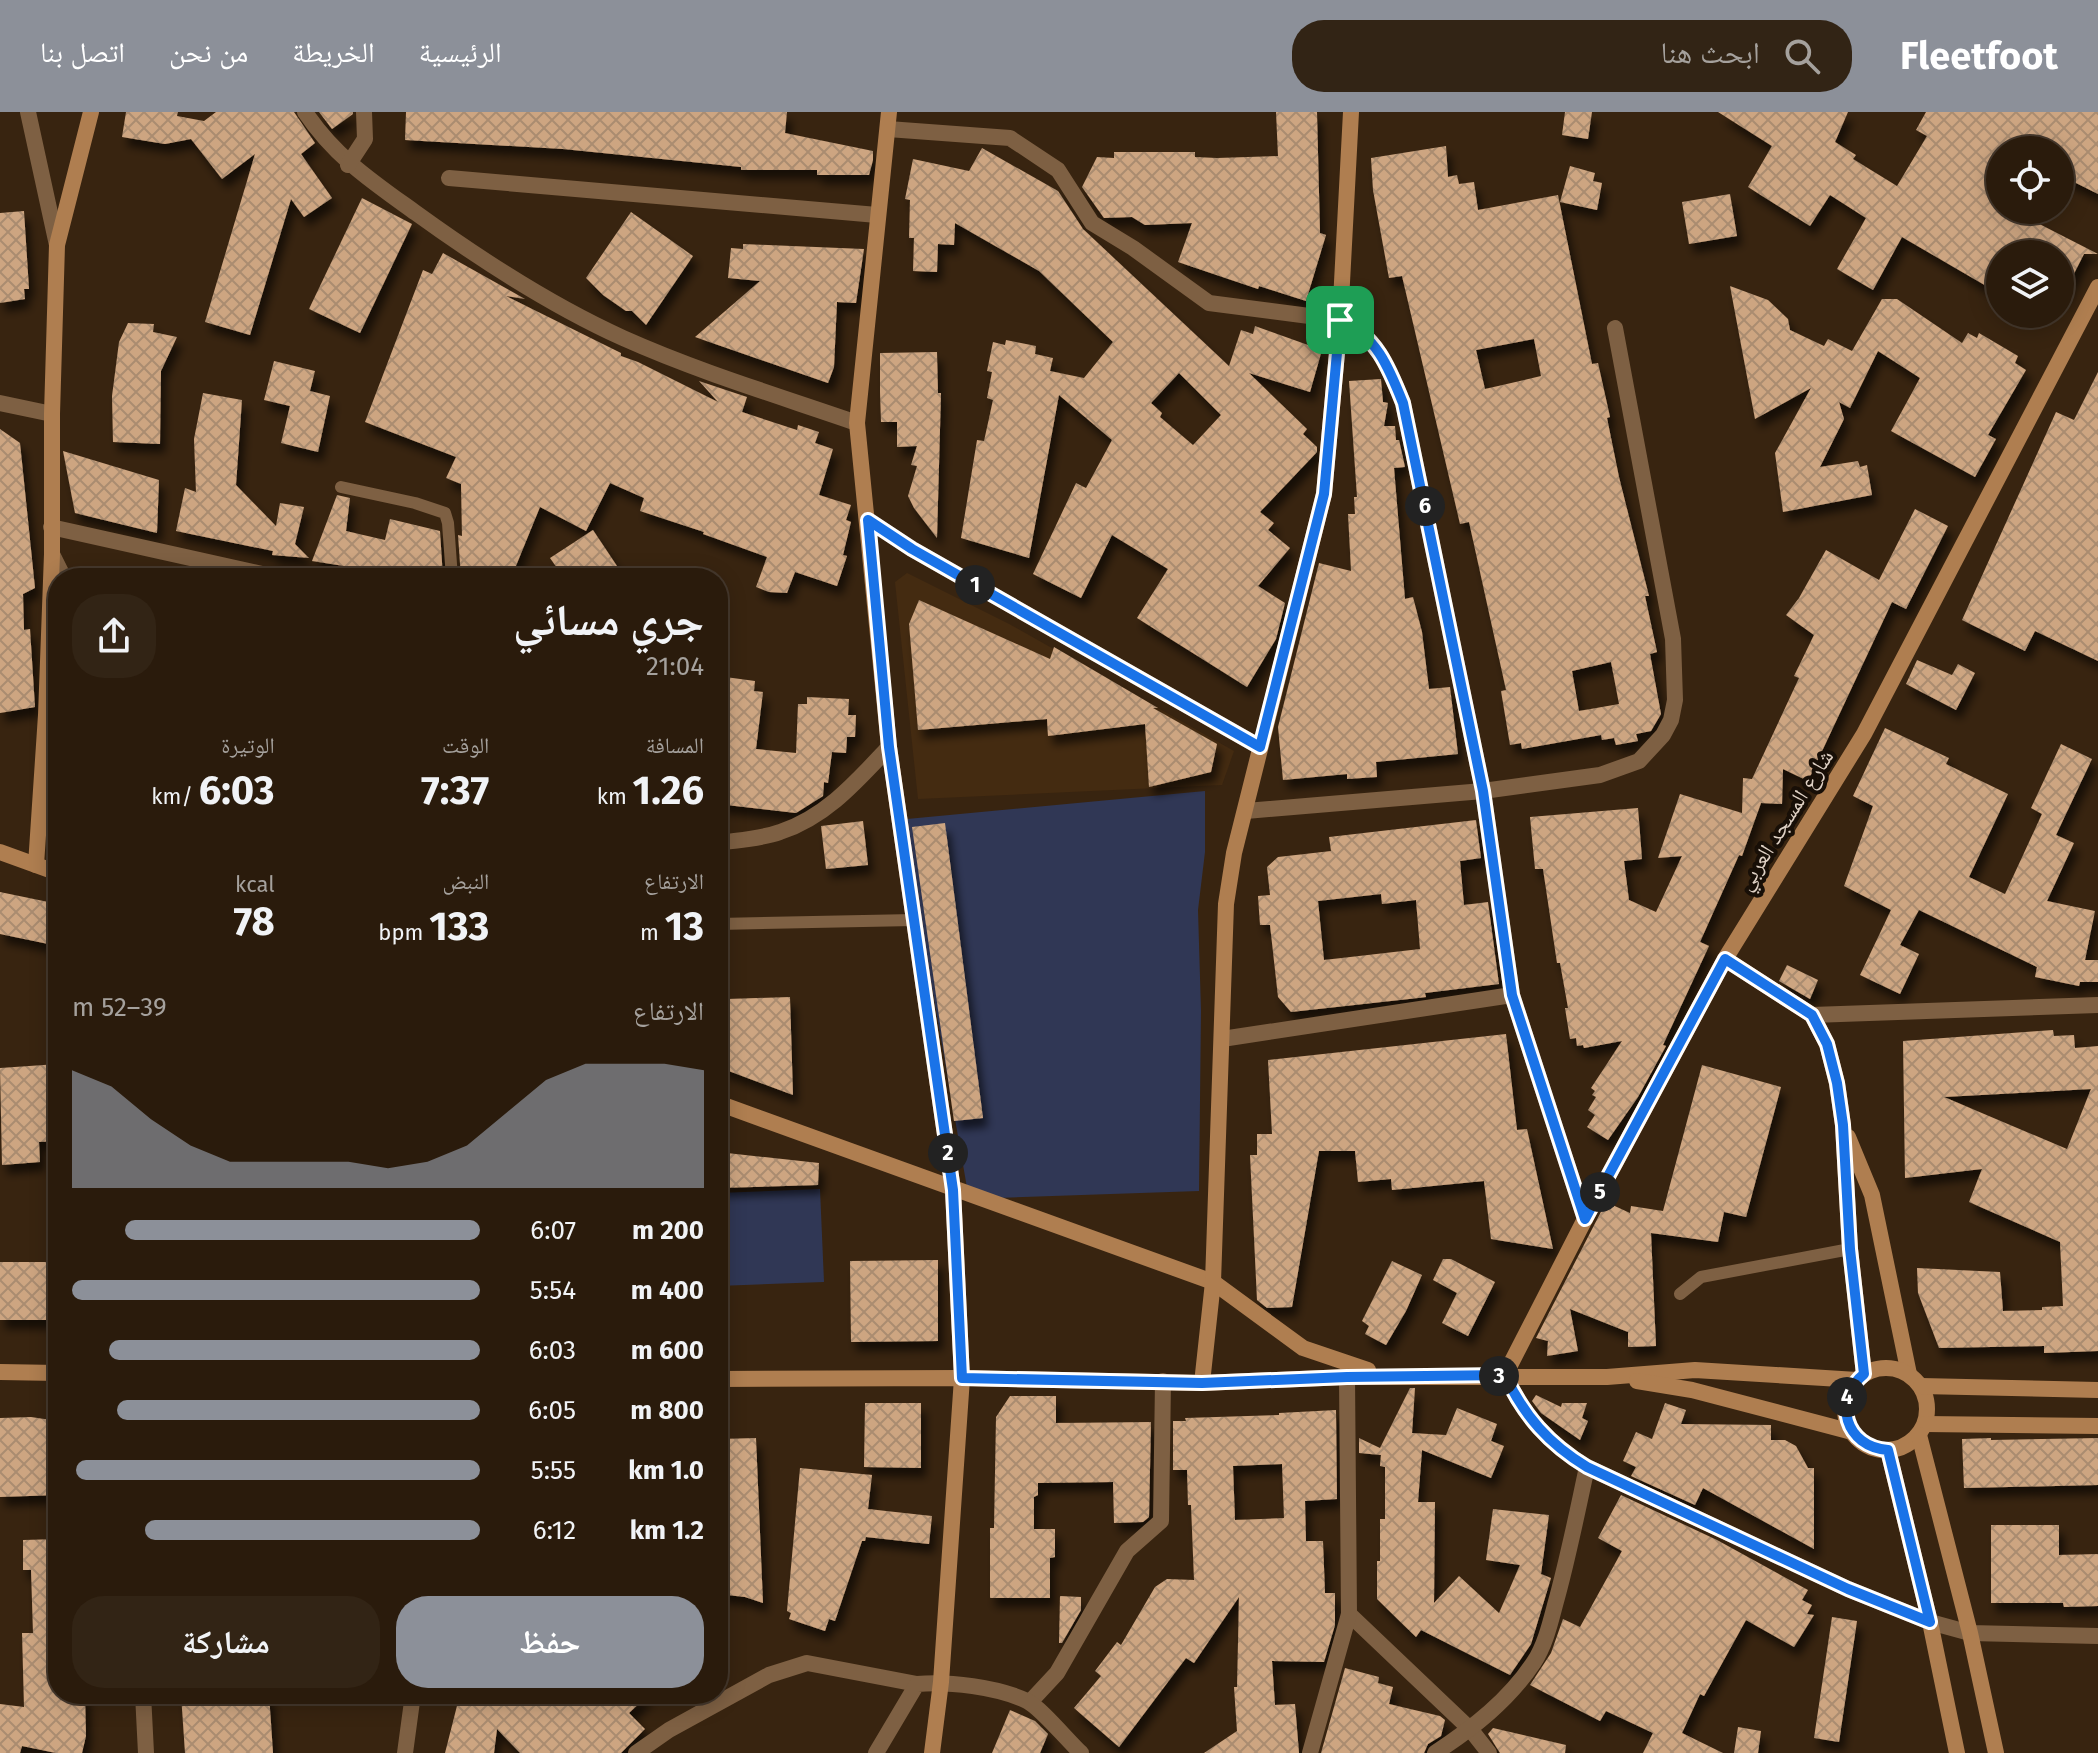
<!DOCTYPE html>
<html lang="ar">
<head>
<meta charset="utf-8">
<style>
  :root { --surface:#2a1b0c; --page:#322415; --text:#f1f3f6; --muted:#a5a19d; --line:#46392d; --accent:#8c9099 }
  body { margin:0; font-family:"Fira Sans","Noto Naskh Arabic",sans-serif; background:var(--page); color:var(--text); direction:rtl; height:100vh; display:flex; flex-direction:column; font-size:30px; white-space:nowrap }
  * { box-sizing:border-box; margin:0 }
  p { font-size:26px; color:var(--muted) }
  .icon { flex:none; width:44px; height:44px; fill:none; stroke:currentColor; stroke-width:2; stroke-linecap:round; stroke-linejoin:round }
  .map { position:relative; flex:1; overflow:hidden; direction:ltr }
  .sheet { position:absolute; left:48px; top:456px; width:680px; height:1136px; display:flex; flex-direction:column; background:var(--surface); border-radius:32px; box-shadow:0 4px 20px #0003,0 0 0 2px var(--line); direction:rtl }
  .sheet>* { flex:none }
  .tools { position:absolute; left:1986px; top:24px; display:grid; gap:16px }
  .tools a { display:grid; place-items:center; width:88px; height:88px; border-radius:50%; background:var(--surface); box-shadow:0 4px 20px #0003,0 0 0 2px var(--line); font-size:40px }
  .pin { position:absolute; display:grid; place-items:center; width:68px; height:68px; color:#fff; margin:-34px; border-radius:16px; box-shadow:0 4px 12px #0006 }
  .km { position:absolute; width:40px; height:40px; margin:-20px; border-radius:50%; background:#222; color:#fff; font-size:22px; line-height:40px; text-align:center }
  .round { display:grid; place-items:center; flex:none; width:84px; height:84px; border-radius:32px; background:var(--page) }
  .head { display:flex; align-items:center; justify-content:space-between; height:136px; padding:0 24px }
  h1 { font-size:44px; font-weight:700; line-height:60px }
  .figures { display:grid; grid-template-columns:repeat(3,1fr); gap:12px; height:136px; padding:8px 24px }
  .figures div { display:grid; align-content:center }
  .figures b { font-size:40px; font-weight:700 }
  .figures small { font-size:22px; font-weight:400 }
  .figures p { font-size:22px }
  .chart { height:224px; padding:16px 24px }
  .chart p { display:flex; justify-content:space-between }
  .chart svg { width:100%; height:144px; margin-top:8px; fill:var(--accent); opacity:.7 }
  .button { display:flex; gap:16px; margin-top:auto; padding:16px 24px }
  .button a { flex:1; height:92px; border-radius:32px; background:var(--accent); color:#fff; font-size:32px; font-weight:700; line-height:92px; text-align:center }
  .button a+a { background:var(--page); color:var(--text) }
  ul { padding:0 24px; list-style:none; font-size:26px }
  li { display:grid; grid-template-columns:128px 96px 1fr; align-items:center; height:60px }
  li i { height:20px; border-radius:10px; background:var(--accent) }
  header { display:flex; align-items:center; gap:48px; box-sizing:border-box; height:112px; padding:0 40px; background:var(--accent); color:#fff }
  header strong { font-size:38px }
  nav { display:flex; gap:44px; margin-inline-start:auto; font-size:28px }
  .search { width:560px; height:72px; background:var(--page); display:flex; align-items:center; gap:20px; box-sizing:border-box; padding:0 28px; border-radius:32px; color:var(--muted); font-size:30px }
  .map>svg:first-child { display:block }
  .built { fill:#442b11 }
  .pitch { fill:#303755 }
  .building { fill:url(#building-cross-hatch); fill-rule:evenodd; filter:url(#shadow) }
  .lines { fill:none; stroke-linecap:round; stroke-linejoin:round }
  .lane { stroke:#7e6043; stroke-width:12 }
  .street { stroke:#7e6043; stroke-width:16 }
  .secondary { stroke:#af7e50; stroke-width:16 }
  .route-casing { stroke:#fff; stroke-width:16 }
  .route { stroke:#1a73e8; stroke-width:10 }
  .labels { text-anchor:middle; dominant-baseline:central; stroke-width:8; stroke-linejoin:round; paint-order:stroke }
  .street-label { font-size:22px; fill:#dfd1c5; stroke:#180f07 }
</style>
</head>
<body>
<header>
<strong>Fleetfoot</strong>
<div class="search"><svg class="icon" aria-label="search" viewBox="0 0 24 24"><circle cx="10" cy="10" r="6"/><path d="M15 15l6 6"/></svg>ابحث هنا</div>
<nav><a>الرئيسية</a><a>الخريطة</a><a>من نحن</a><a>اتصل بنا</a></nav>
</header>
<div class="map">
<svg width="2098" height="1641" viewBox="0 0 2098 1641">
  <defs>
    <pattern id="building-cross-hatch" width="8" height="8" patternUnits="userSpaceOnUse" patternTransform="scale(2)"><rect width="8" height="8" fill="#cda581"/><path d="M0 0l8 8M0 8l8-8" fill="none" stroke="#aa8c70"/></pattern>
    <filter id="shadow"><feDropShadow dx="5" dy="9" stdDeviation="4" flood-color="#0009"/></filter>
  </defs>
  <rect width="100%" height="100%" fill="#382410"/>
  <!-- built -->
  <path class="built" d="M907,461L1011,513L1234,639L1222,673L918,687L895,470Z"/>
  <!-- pitch -->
  <g class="pitch">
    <path d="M1205,679V740L1198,798L1201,899L1199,1079L969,1087L916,784L907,707Z"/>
    <path d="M820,1077L824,1170L718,1174V1081Z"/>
  </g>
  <!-- building -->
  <g class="building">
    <path d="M126,0H178L177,4L204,9L216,0H294L315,31L301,42L332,86L304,105L291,87L250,223L205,210L255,42L222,67L191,27L165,32L122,25Z"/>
    <path d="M319,0H353V2L332,17Z"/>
    <path d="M406,0H787L785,21L873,39V48L869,63H817V58H741V55L563,37L405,28Z"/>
    <path d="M1276,0H1317L1320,121L1326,123L1306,189L1259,174L1258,177L1178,150L1192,111L1145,113L1132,105L1104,106L1082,75L1097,45L1114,46V40H1195V45L1217,46L1278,44Z"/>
    <path d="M1565,0H1592L1588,27L1562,23Z"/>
    <path d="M1718,0H1848L1835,30L1856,43L1853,47L1897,74L1927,24L1916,18L1926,0H2098V82L2060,63V36L2031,23L2024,38H2000V98H2012L2098,142H2084L2060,189V142H2000V182L1902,125L1873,178L1837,157L1866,106L1830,83L1810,114L1748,75L1772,34Z"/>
    <path d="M1446,34L1448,65L1457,63L1459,72L1474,70L1478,98L1558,83L1592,252L1598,251L1610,305L1607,306L1619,365L1649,484H1645L1657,540L1650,542L1661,602L1651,619L1636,622L1638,629L1616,633L1614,626L1602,628L1601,623L1522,637L1521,631L1510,633L1501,579L1506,578L1469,410L1460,412L1402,164L1389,166L1373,78L1371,46ZM1534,227L1541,264L1485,277L1476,238ZM1611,550L1619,592L1579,599L1572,559Z"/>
    <path d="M982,36L1058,79L1083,117L1229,254L1241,218L1253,222L1255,214L1322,238L1310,280L1249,261L1307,317L1303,322L1317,335V340L1260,400L1274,411L1268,418L1290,436L1258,474L1285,491L1276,527L1247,575L1137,506L1168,457L1112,423L1081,486L1033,462L1076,371L1086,376L1112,328L1059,283L1029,446L961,426L977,328L984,329L993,288L987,286L992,260L987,259L993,230L1005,233L1006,228L1036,234L1035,242L1053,246L1050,259L1084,266L1113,230L1039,159L955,111L954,133L938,132L937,160L913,159L914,126H909L910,88L905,87L913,47L969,59ZM1179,261L1221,303L1193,333L1160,305L1162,301L1151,291Z"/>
    <path d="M1570,54L1595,61L1593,69L1602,71L1597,98L1560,90Z"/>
    <path d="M1730,82L1737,124L1689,132L1682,90Z"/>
    <path d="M362,86L412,112L360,221L309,197Z"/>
    <path d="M24,99L29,177H24L25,187L0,191V101Z"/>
    <path d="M631,100L693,144L646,213L632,199H626L603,183L586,166Z"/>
    <path d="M743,132L864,137L856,191L837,190L834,255L828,271L695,225L760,169L728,166L731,136L743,137Z"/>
    <path d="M443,141L525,187L506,184L621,241V244L638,250L718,290L699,269L747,285L742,300L797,318L798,313L819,320L815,331L833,337L819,383L851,393L846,408L851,410L843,443L847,444L837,474L795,460L787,481L769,480L756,475L767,445L703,422L704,420L640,399L644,386L610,371L586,419L540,395L511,466H461L458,423L462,424L461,372L446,366L456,345L365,310L423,158L432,162Z"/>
    <path d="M1730,174L1768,188L1788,207L1790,218L1824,234L1828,227L1852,239L1882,187H1897L1962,231L1968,221L1977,226L1979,221L2018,244L2015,251L2026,258L1988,323L1996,327L1975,365L1891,319L1920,266L1878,239L1850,296L1839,290L1844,307L1820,355L1858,349L1860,355L1867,353L1872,383L1783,400L1775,341L1811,276L1755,307Z"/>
    <path d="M128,211L154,212L153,220L177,225L161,259L160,332L113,330L112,284L119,230Z"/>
    <path d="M937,240L938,281H941L937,426L914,396L908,384L917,354L911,353L917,334L897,335V310H881L880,280V241Z"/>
    <path d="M274,249L315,259L310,279L330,284L318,340L281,331L290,294L264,288Z"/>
    <path d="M2098,260V549L2035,519L2025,539L1962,508L2056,300L2074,308Z"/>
    <path d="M1381,267L1383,290L1388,291L1384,314H1395L1396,328H1399L1405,355L1394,356L1405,487L1413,485L1422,520L1429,577L1450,575L1458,642L1376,650L1377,665L1347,667V662L1283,668L1278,615L1319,451L1351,459L1348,402H1355L1354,385H1357L1349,269Z"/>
    <path d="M203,281L242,288L236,373L276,414L280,391L304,395L295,432L309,446L272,443L273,439L176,419L185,376L196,380L194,327Z"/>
    <path d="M0,317L20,331L35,476L23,482L24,518L30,517L35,595L0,601Z"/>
    <path d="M63,339L159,368L157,421L75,401Z"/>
    <path d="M337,383L350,386L346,419L385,428L390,407L440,419L443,466H341L344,454L312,449Z"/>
    <path d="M1915,397L1948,414L1906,497L1892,490L1808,669L1783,657L1782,692L1761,691L1742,744L1739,743L1700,830L1709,834L1663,933L1666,934L1638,985L1608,1028L1587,1015L1595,1003L1588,998L1596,985L1592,983L1595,979L1591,976L1622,929L1584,936L1583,933L1577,934L1576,926L1570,927L1565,896H1568L1560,851H1557L1543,757H1535L1530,705L1638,696L1642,747L1624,749L1629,788L1656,800L1682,744L1658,746L1680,682L1742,701L1743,666L1752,667L1799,566L1794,564L1814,523L1786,503L1799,486L1826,438L1879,468Z"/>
    <path d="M593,418L625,466H564L550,446Z"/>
    <path d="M919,488L1050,547L1054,535L1158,596H1153L1217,632L1211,660L1149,675L1145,612L1048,624L1047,607L918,618L909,512Z"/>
    <path d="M1917,548L1952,563L1958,552L1975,561L1956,598L1906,572Z"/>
    <path d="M718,564L755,569L754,579L763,580L756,637L796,641L798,592H807V585L849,587L848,603H856L855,625H847L846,641L832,640L828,671L824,670L823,684L796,701L718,692Z"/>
    <path d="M1885,616L1949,646L1946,652L2008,682L1969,765L2005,782L2042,702L2031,696L2061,632L2092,647L2056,723L2074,731L2047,789L2095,799L2085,848H2098V870H2080L2079,874L2035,865L2037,855L1919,798L1900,833L1919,842L1900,882L1860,863L1891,798L1844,774L1873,694L1853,684Z"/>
    <path d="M1476,708L1481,746L1460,749L1464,793L1488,790L1499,872L1425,881L1426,885L1418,886L1291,900L1278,885L1270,813H1260L1258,784L1270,783L1267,755L1278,745L1331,739L1329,725ZM1381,782L1382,792L1416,788L1420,837L1324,848L1318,789Z"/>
    <path d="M863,709L868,753L826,757L821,714Z"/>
    <path d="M945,711L983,1006L954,1009L912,715Z"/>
    <path d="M0,780L58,792V834L0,822Z"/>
    <path d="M1787,853L1818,868L1810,887L1779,869Z"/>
    <path d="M790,885L793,983L718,955V907H727L726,887Z"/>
    <path d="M2053,918L2054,924L2074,923L2075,936L2098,934V1239L2044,1241V1234L1939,1236L1918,1181L1917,1156L2000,1160L2003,1199L2042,1198V1195L2063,1194L2060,1130L1969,1090L1982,1057L1905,1066L1903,929ZM2091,977L2067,1037L1944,985Z"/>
    <path d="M1506,922L1517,1018L1527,1017L1553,1137L1491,1127L1484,1069L1392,1078L1391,1067L1358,1070L1355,1039H1319L1292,1195L1267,1196L1257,1188L1250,1043H1257V1022H1272L1268,948Z"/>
    <path d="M58,952V1029L39,1030L40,1050L2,1053L0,956Z"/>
    <path d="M1702,953L1781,975L1746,1105L1724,1100L1718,1130L1651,1121L1656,1234L1628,1235V1220L1570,1197L1578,1239L1547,1244L1548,1229L1536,1226L1606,1090L1630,1101L1631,1094L1663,1099Z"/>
    <path d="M718,1040L819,1051L818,1073L718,1076Z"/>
    <path d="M1443,1147H1451L1495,1170L1468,1224L1442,1211L1457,1181L1433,1168Z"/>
    <path d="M938,1148V1229L851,1230L850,1149Z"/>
    <path d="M1392,1149L1422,1163L1406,1199L1386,1233L1365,1222L1369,1214L1362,1209Z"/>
    <rect x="0" y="1150" width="58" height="58"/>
    <path d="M1410,1276H1415L1412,1321L1446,1323L1457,1296L1497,1312L1491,1329L1504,1334L1491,1366L1422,1338L1418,1390H1435L1434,1491L1459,1464L1499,1501L1520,1453L1486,1448L1493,1397L1549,1403L1541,1462L1551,1466L1531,1532L1510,1563L1421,1518L1416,1525L1377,1487V1449H1380V1407H1385V1355L1380,1354L1381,1343L1359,1341V1326L1380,1336Z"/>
    <path d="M1536,1283L1561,1295L1562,1291H1587L1582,1306L1588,1309L1580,1328L1541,1301L1532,1289Z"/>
    <path d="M1010,1284H1056V1311L1151,1310L1149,1405L1143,1410L1114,1411L1113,1370L1038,1371V1383L1034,1385V1417H1055V1445L1050,1446V1486H990V1416H994L996,1305Z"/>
    <path d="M865,1291H921V1356L864,1355Z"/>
    <path d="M1665,1291L1686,1298L1681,1312L1771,1313V1328H1785L1796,1334L1808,1356H1814V1437L1703,1376L1695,1393L1631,1364L1636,1355L1623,1349L1636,1320L1652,1327Z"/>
    <path d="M1336,1298L1337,1387L1305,1389L1306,1429H1323L1325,1481H1335V1513L1324,1550L1272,1549L1275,1593L1295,1592L1299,1641H1204L1237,1619L1234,1575H1237L1239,1485L1194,1551L1186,1546L1119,1635L1074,1596L1101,1564L1095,1559L1117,1530L1121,1533L1155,1475L1167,1467L1194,1468L1191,1393H1188L1187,1358H1173V1309H1186L1185,1306L1279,1303V1301ZM1282,1352L1284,1406L1235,1408L1233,1354Z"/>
    <path d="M31,1305L58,1309V1383L0,1385V1306Z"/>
    <path d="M756,1326L763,1491L745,1485L718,1482V1327Z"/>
    <path d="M1991,1326V1328L2098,1326V1373L1964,1376L1962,1327Z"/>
    <path d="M800,1356L872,1363L868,1397L932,1404L929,1432L866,1425L865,1429H862L835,1509L829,1507L825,1519L789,1507L791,1501L787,1499Z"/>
    <path d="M1621,1383L1717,1428L1808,1478L1802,1488L1812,1493L1807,1502L1814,1503L1794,1535L1746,1508L1704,1584L1700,1582L1682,1621L1723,1641H1643L1653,1621L1606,1599L1600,1609L1530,1573L1551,1541L1563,1507L1580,1515L1622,1439L1598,1426Z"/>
    <path d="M1991,1413H2059V1443L2098,1442V1494L2064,1495L2063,1491H1991Z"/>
    <path d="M58,1427V1582H85L86,1624L82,1641H56L22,1634L20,1641H0V1592L24,1595L22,1521H33L31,1458H23V1428Z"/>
    <path d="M1060,1484L1081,1485V1498L1062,1531H1059Z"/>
    <path d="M1832,1505L1857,1509L1839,1630L1814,1626Z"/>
    <path d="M1345,1556L1379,1565L1378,1571L1393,1575L1389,1592L1440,1604L1445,1608L1441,1624L1428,1632L1424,1641H1321Z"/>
    <path d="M181,1582H269L273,1641H185Z"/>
    <path d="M460,1582H649L629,1601L645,1617L621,1641H520L497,1617L494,1641H445Z"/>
    <path d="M1010,1598L1035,1609L1048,1622L1040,1641H992Z"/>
    <path d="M1738,1615L1761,1619L1758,1641H1734Z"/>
    <path d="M1493,1616L1566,1633L1565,1641H1500L1488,1622Z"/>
  </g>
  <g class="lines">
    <!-- lane -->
    <g class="lane">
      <path d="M341,375L415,391L445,401L448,411L452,466"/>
      <path d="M718,812L914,808"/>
      <path d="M1680,1182L1701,1165L1850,1137"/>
    </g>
    <!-- street -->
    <g class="street">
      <path d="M28,0L57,133"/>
      <path d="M305,0C335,45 373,70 416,101C481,148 550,193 623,226C699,260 779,284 857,311"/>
      <path d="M888,17L1010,26L1058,58L1092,111L1133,136L1209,191L1340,208C1376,223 1389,256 1403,291L1483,679L1512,883L1585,1107"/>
      <path d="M348,53L365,27L364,0"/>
      <path d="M449,66L877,103"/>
      <path d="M0,291L52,302"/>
      <path d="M868,408L912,437L1260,635"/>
      <path d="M51,415L280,466"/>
      <path d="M52,442L64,466"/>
      <path d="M1246,699L1483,679L1600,663L1639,649L1663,623L1671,608L1675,588L1673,527L1615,216"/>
      <path d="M718,731C738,728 761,727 780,720C826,705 857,669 889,635"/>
      <path d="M1812,903L2098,893"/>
      <path d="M1222,927L1512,883"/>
      <path d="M1505,1263C1524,1304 1549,1332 1587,1355L1848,1477L1930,1510L1970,1521L2098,1524"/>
      <path d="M1349,1502L1471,1618L1489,1641"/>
      <path d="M143,1582L146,1641"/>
      <path d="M1030,1590L1057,1561L1127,1439L1161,1409L1163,1269"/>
      <path d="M405,1641L413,1582"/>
      <path d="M636,1641L669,1618L769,1563L807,1551L917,1572"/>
      <path d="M876,1641L917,1572C948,1569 998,1575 1027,1589C1041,1596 1068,1629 1081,1641"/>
      <path d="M1310,1641L1349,1502L1347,1265"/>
      <path d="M1435,1641C1473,1616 1509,1588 1534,1550C1545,1533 1550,1512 1555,1493C1568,1447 1577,1401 1587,1355"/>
    </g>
    <!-- secondary -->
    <g class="secondary">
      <path d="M889,0L857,311L889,635L953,1078L962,1266L941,1570L932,1641"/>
      <path d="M0,740L58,761"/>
      <path d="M36,753L46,603L52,442V302L57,133L91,0"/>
      <path d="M1725,847L1812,903L1827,932L1837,971L1843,1013L1850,1137L1864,1262"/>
      <path d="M718,991L1213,1170L1303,1236L1368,1258"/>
      <path d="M1848,1025L1872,1083L1909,1262"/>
      <circle cx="1886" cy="1297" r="41"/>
      <path d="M0,1260L58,1261"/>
      <path d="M1505,1263L1585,1107L1725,847L1864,622L2098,175"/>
      <path d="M718,1267L962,1266L1202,1271L1347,1265H1607L1695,1258L1857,1268"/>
      <path d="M1637,1269L1692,1278L1852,1320"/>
      <path d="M1202,1271L1213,1170L1226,792L1234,741L1324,382L1340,208L1351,0"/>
      <path d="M1921,1274L2098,1278"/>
      <path d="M1925,1312L2098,1314"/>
      <path d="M1919,1323L1970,1521L1996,1641"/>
      <path d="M1888,1338L1930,1510L1957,1641"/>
    </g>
  </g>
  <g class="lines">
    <defs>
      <path id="route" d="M1340,208C1376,223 1389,256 1403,291L1483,679L1512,883L1585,1107L1725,847L1812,903L1827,932L1837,971L1843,1013L1850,1137L1864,1262C1832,1288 1845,1335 1888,1338L1930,1510L1848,1477L1587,1355C1549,1332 1524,1304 1505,1263L1347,1265L1202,1271L962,1266L953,1078L889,635L868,408L912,437L1260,635L1324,382Z"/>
    </defs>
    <!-- route casing -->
    <use href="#route" class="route-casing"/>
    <!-- route -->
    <use href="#route" class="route"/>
  </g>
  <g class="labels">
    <!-- street labels -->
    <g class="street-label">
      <text transform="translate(1785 708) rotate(-58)">شارع المسجد العربي</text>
    </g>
  </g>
</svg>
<div class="tools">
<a><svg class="icon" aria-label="locate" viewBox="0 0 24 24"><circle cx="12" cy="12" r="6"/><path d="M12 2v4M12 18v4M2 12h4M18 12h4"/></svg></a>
<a><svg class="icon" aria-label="layers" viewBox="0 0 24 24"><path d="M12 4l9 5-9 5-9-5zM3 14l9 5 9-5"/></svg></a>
</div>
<div class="pin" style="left:1340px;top:208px;background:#1e9e55"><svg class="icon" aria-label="arrive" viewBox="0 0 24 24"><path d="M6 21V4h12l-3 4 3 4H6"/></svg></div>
<b class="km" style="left:975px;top:473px">1</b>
<b class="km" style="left:948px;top:1041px">2</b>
<b class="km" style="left:1499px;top:1264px">3</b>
<b class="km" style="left:1847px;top:1285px">4</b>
<b class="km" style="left:1600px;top:1080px">5</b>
<b class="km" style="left:1425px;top:394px">6</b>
<section class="sheet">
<div class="head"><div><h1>جري مسائي</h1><p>21:04</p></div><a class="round"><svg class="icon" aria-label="share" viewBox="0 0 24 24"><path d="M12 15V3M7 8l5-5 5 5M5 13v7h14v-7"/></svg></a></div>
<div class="figures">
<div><p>المسافة</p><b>1.26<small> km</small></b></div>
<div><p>الوقت</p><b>7:37</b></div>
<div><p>الوتيرة</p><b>6:03<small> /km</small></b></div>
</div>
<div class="figures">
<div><p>الارتفاع</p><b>13<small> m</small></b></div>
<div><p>النبض</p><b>133<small> bpm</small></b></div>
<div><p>kcal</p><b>78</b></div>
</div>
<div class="chart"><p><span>الارتفاع</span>39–52 m</p>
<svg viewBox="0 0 160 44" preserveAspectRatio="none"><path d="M0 44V8L10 13L20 23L30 31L40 36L50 36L60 36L70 36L80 38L90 36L100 31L110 21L120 11L130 6L140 6L150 6L160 8V44z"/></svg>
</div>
<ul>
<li><b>200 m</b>6:07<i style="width:87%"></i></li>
<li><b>400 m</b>5:54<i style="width:100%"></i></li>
<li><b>600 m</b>6:03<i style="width:91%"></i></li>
<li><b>800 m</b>6:05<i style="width:89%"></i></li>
<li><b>1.0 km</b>5:55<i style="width:99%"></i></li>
<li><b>1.2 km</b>6:12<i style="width:82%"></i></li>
</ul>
<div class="button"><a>حفظ</a><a>مشاركة</a></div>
</section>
</div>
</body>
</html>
